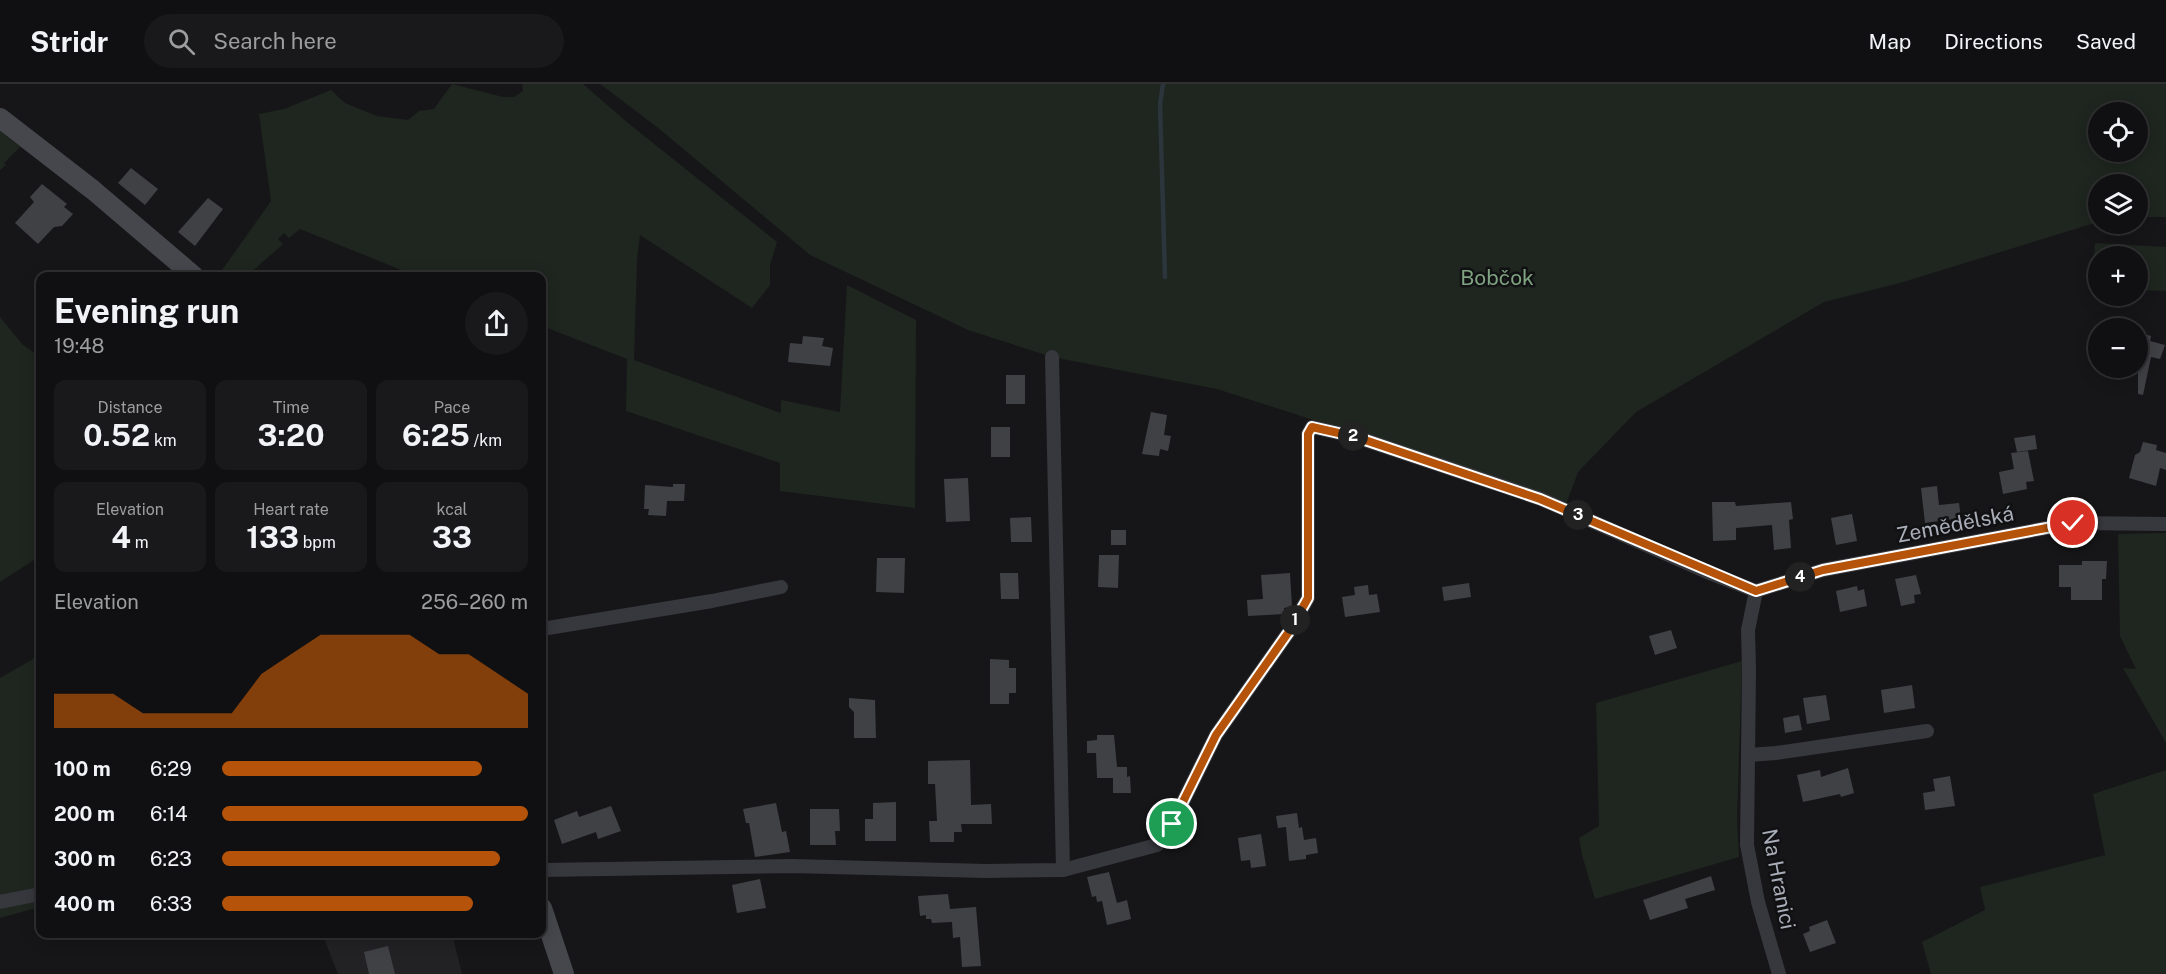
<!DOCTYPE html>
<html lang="en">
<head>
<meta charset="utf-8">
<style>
  :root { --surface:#101012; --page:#19191b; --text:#f1f3f6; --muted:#9c9d9f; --line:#303032; --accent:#b45309 }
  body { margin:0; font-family:"Public Sans",sans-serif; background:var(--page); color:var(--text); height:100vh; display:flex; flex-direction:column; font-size:22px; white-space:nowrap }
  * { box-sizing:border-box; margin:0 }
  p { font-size:20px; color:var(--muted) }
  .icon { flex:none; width:33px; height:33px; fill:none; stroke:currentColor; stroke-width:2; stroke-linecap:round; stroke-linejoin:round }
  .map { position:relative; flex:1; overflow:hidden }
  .side { position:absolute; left:36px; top:188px; width:510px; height:666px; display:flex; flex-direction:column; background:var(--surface); border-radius:12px; box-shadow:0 3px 15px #0003,0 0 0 2px var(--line) }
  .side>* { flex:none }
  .tools { position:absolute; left:2088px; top:18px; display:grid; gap:12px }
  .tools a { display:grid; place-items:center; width:60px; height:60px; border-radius:50%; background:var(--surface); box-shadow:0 3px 15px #0003,0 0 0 2px var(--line); font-size:30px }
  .pin { position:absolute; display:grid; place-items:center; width:51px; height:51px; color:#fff; margin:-26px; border:3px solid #fff; border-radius:50%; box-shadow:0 2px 6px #0007 }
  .km { position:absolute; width:30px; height:30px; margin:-15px; border-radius:50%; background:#222; color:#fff; font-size:16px; line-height:30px; text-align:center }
  .round { display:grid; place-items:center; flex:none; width:63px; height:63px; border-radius:32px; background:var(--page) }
  .headline { display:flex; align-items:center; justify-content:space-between; height:102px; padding:0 18px }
  h1 { font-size:33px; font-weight:700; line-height:45px }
  .stats { display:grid; grid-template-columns:repeat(3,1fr); gap:9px; height:102px; padding:6px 18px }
  .stats div { display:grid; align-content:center; border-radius:12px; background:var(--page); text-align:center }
  .stats b { font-size:30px; font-weight:700 }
  .stats small { font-size:16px; font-weight:400 }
  .stats p { font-size:16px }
  .chart { height:168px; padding:12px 18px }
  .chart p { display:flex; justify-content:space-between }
  .chart svg { width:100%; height:108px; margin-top:6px; fill:var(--accent); opacity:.7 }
  ul { padding:0 18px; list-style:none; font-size:20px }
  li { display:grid; grid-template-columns:96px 72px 1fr; align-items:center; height:45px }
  li i { height:15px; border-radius:8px; background:var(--accent) }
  header { display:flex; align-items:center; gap:36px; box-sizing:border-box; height:84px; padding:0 30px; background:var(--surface); border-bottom:2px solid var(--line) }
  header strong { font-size:28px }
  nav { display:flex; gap:33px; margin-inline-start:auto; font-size:21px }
  .search { width:420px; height:54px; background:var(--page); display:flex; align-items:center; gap:15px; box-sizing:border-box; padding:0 21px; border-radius:33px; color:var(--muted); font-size:22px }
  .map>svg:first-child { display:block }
  .built { fill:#222225 }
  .green { fill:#1e261f; fill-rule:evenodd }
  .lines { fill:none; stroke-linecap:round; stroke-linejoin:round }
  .stream { stroke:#2c353c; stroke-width:4.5 }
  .building { fill:#404145 }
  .street { stroke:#37383d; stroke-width:14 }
  .secondary { stroke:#45474d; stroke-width:20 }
  .route-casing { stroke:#fff; stroke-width:12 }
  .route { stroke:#b45309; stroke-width:8 }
  .labels { text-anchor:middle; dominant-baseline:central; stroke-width:5; stroke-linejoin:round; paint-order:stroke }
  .park-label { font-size:21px; fill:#7fa381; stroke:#111113 }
  .street-label { font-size:21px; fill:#a8adb8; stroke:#111113 }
</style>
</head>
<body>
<header>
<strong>Stridr</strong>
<div class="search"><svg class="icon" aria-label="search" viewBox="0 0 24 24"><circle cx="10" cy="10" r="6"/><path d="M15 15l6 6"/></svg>Search here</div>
<nav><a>Map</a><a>Directions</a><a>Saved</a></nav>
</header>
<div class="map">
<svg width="2166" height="890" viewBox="0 0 2166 890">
  <rect width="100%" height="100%" fill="#161618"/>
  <!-- built -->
  <path class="built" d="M322,849H452L462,890H338Z"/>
  <!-- green -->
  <g class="green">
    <path d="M452,0L503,13H514L523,7L522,0H583L628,39L777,158L770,181V201L752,224L640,151L637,176L634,276L781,329V316L840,328L847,201L916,236L915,424L780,407V379L626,327L627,275L542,242V192H416L300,145L289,154L284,149L278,155L283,160L247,192H220V189L271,117L259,30L284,25L331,6L345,19L377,32L408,36L419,27L434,25Z"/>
    <path d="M600,0H2166V133H2138V100H2098V138L1900,199L1824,218L1636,328L1578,388L1567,418L1217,305L1052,273L968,246L810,171L657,43ZM2098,28H2138V68H2098Z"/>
    <path d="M0,47L20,63L4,79L6,81L0,86Z"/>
    <path d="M2095,159L2166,163V207L2138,206V172H2098V203H2092Z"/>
    <path d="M0,233L22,260L40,273V472L0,498Z"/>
    <path d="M2166,449V659L2123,584L2136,585L2120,552L2118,450Z"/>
    <path d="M40,571V823L0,834V594Z"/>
    <path d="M1742,577L1737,735L1739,773L1595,815L1582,771L1579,754L1599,742L1596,619Z"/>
    <path d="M2166,686V890H1931L1922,858L1985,826L1980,803L2105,771L2093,710Z"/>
  </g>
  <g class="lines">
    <!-- stream -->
    <path class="stream" d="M1163,0L1160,20L1165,193"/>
  </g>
  <!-- building -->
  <g class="building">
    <path d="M131,84L158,105L145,121L118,99Z"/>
    <path d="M42,100L67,120L64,123L73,130L62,142L54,143L38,160L15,139L34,118L30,113Z"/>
    <path d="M208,114L223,125L195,162L178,148Z"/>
    <path d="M2138,248L2151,252L2150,257L2165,261L2160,275L2151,273L2143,311L2138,310Z"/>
    <path d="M803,252L824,254L822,262L833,264L830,282L788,278L790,259L802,260Z"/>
    <rect x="1006" y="291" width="19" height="29"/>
    <path d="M1151,328L1167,331L1164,351L1171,352L1168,367L1160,365L1159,372L1142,370Z"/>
    <rect x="991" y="343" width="19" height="30"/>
    <path d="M2035,351L2037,365L2017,368L2014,354Z"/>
    <path d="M2143,358L2157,361L2156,366L2166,369V386L2160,384L2156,402L2129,394L2135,371L2140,368Z"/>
    <path d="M2028,367L2034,397L2026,398L2027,405L2003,410L1999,388L2014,385L2011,369Z"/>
    <path d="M968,394L970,437L946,438L944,395Z"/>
    <path d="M673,400H685L684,417H667L666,432L648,431L649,425H644L645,401L673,403Z"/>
    <path d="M1937,402L1939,421L1959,419L1961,434L1925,439L1921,404Z"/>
    <path d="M1712,418H1735L1736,422L1791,418L1793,435L1789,436L1791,464L1774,466L1772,441L1736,444V456L1713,457Z"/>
    <path d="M1852,430L1857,457L1836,461L1831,434Z"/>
    <path d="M1031,433L1032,458H1011L1010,434Z"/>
    <rect x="1111" y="446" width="15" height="15"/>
    <path d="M1099,471H1119L1118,504L1098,503Z"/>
    <path d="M877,474H905L904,509L876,508Z"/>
    <path d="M2082,477H2107L2106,495H2102V516H2071V503H2059V481H2082Z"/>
    <path d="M1000,489H1018L1019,515H1001Z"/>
    <path d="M1290,489L1292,523L1284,524L1285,530L1248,532L1247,516L1263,515L1261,491Z"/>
    <path d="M1916,491L1921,510L1914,511L1915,519L1901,522L1895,495Z"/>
    <path d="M1469,499L1471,513L1444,517L1442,503Z"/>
    <path d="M1368,501L1369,511L1377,510L1380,528L1345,533L1342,513L1355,511L1354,503Z"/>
    <path d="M1857,502L1858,507L1864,505L1867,522L1840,528L1836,507Z"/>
    <path d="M1671,546L1677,564L1655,571L1649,552Z"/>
    <path d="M990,575L1009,576V584H1016V609H1009V620H990Z"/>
    <path d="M1912,601L1915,624L1884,629L1881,606Z"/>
    <path d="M1826,611L1830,636L1807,640L1803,614Z"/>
    <path d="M849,614L875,616L876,654H854V628L849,623Z"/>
    <path d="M1799,631L1802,646L1785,649L1783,634Z"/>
    <path d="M1097,651H1114L1117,683H1127V693L1130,692L1131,709H1113V694H1097L1096,669H1087V657L1097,656Z"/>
    <path d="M970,676L971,721L991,720L992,740H961L962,748H954V758H930L929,737H937L935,700H928V677Z"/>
    <path d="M1848,684L1854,709L1841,713L1840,710L1803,718L1797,691L1820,686L1821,693Z"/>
    <path d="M1950,692L1955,722L1925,726L1923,709L1935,707L1933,695Z"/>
    <path d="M896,718V757H865V735H873V719Z"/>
    <path d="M776,719L782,748L786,747L790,768L755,773L749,739H746L743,725Z"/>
    <path d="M611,722L621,747L598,755L596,748L562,760L554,736L577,727L579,733Z"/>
    <path d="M810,725H839L840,747H835L836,761H810Z"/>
    <path d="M1297,729L1299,744L1302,743L1304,756L1316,754L1318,769L1306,771V775L1289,777L1286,743L1278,744L1276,732Z"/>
    <path d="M1261,750L1266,782L1251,784L1250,776L1241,777L1238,754Z"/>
    <path d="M1109,788L1117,819L1127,816L1131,835L1107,841L1102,817L1097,818L1096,812L1092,813L1087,793Z"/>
    <path d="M1711,792L1715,806L1685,815L1688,824L1650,836L1643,816Z"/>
    <path d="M760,795L766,824L737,829L732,801Z"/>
    <path d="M948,810L950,825L976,823L981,882L962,883L960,853L953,854L952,838L932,839L931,835H926V831L920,832L918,812Z"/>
    <path d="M1827,836L1836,859L1810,868L1803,850L1810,847L1809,843Z"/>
    <path d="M388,862L395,890H369L364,868Z"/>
  </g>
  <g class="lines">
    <!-- street -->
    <g class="street">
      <path d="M1052,273L1063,786"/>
      <path d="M1756,507L1823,486L2073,439L2166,440"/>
      <path d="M1756,507L1748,546L1749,585L1747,761L1758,818L1779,890"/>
      <path d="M542,545L712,517L781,503"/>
      <path d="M1748,671L1776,669L1927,647"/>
      <path d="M542,786L792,782L986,787L1063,786L1157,761L1165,753L1172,740L1216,651L1288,549L1308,514V350L1312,343L1356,353L1541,415L1712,490L1756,507"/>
      <path d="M0,818L40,810"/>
    </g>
    <!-- secondary -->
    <g class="secondary">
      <path d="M0,34L93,106L194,192"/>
      <path d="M542,824L564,890"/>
    </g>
  </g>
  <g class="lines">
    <defs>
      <path id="route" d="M1172,740L1216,651L1288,549L1308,514V350L1312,343L1356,353L1540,415L1756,507L1823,486L2073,439"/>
    </defs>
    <!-- route casing -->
    <use href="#route" class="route-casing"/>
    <!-- route -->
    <use href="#route" class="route"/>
  </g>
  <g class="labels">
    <!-- park labels -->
    <g class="park-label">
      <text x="1497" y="193">Bobčok</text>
    </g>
    <!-- street labels -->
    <g class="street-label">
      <text transform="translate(1955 440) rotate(-11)">Zemědělská</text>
      <text transform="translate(1779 795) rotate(79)">Na Hranici</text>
    </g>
  </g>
</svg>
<div class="tools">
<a><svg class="icon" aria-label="locate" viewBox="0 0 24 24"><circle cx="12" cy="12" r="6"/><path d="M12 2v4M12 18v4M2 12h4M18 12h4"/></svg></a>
<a><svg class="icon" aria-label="layers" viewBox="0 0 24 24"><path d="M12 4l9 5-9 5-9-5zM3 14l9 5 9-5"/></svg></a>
<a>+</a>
<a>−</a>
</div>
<div class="pin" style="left:1172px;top:740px;background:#1e9e55"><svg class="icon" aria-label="arrive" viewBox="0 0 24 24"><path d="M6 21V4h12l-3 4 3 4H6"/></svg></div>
<div class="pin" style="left:2073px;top:439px;background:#d93025"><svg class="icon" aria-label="check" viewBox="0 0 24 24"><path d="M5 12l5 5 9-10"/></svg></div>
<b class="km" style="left:1295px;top:536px">1</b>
<b class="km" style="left:1353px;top:352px">2</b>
<b class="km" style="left:1578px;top:431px">3</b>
<b class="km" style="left:1800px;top:493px">4</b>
<section class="side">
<div class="headline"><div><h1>Evening run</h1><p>19:48</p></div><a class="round"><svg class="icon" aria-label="share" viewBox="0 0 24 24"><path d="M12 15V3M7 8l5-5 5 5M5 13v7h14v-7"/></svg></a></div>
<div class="stats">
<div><p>Distance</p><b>0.52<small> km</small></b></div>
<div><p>Time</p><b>3:20</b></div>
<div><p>Pace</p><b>6:25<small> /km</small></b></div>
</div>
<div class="stats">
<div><p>Elevation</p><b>4<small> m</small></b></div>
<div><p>Heart rate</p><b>133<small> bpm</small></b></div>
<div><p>kcal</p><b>33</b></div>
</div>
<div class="chart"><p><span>Elevation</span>256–260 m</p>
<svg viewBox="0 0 160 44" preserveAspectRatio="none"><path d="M0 44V30L10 30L20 30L30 38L40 38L50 38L60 38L70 22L80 14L90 6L100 6L110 6L120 6L130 14L140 14L150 22L160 30V44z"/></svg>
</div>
<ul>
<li><b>100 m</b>6:29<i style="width:85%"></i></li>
<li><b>200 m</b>6:14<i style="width:100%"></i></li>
<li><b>300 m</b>6:23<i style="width:91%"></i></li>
<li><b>400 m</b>6:33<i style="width:82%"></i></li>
</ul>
</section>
</div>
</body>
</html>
